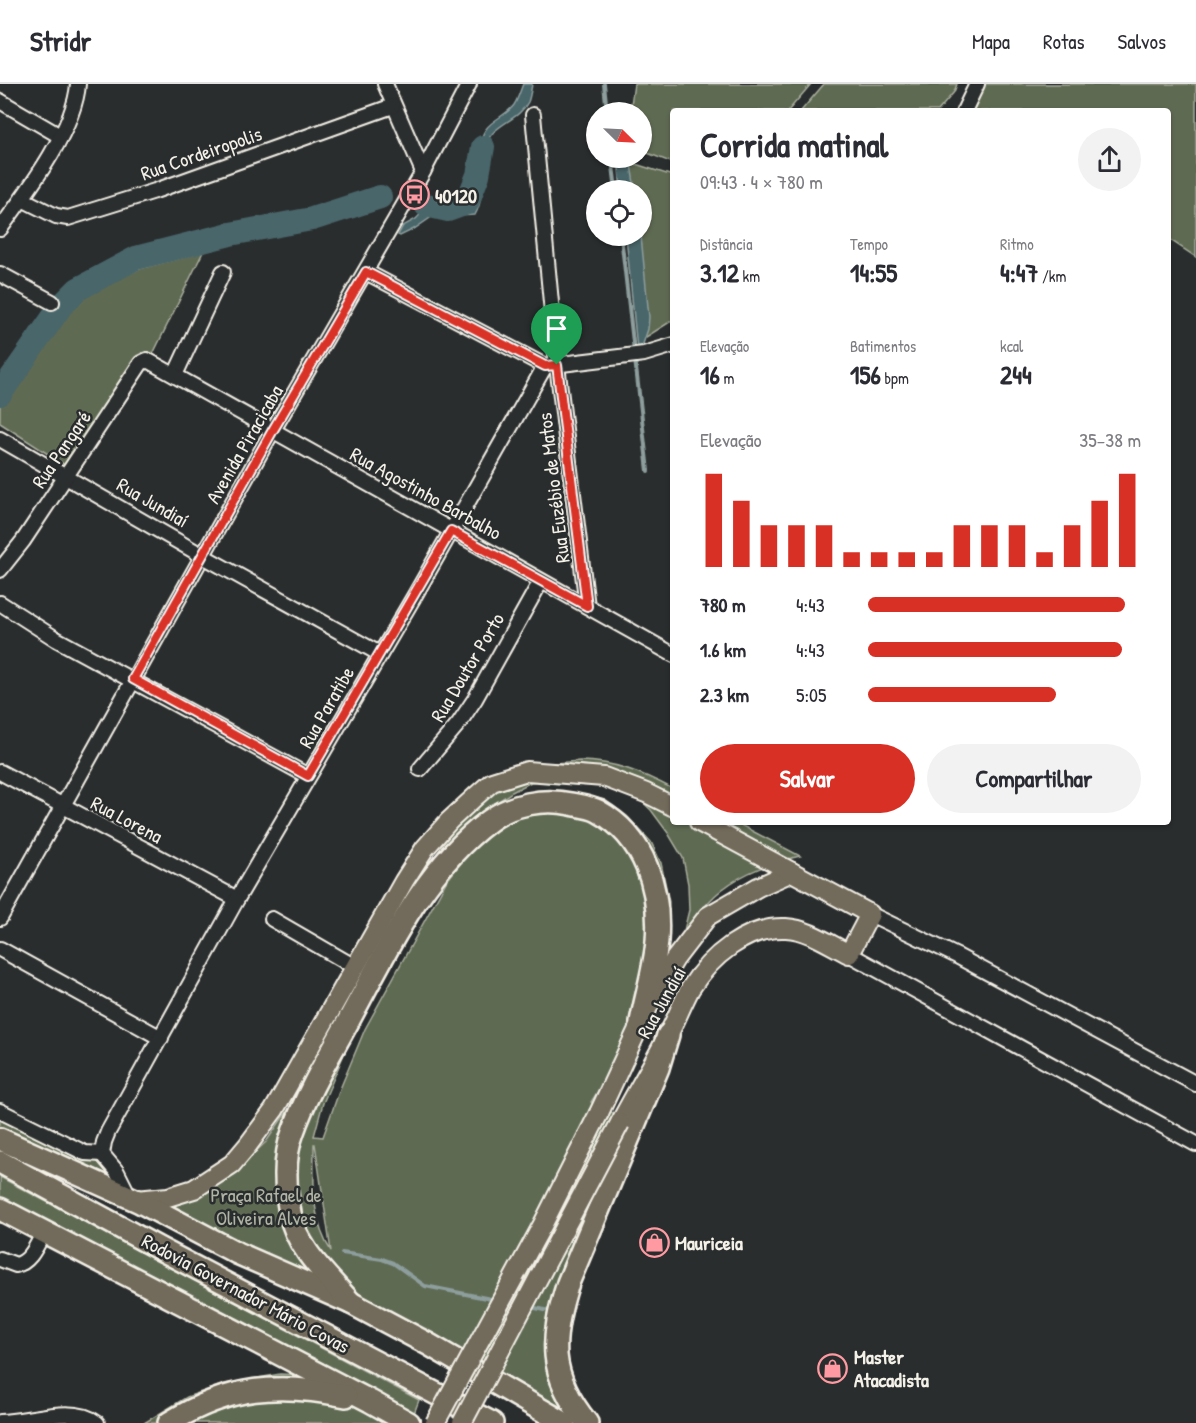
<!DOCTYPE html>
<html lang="pt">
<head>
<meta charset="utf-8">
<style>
  :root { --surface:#fff; --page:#f2f2f3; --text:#2b2b33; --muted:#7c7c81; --line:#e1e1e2; --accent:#d93025 }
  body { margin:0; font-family:"Patrick Hand",sans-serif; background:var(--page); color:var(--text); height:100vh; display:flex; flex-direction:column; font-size:22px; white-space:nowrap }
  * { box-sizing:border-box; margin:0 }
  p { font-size:20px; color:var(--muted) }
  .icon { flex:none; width:33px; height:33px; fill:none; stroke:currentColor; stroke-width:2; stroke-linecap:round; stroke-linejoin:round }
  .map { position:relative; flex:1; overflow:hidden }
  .sheet { position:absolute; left:670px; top:24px; width:501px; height:717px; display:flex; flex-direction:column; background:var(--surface); border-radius:6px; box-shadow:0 2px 4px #0004 }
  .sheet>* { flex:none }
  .needle { width:39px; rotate:114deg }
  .controls { position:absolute; left:586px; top:18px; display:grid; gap:12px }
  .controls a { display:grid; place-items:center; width:66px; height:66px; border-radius:50%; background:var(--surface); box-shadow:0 2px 4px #0004; font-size:30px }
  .pin { position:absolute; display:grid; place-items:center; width:51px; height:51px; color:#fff; margin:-62px -26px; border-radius:50% 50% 50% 0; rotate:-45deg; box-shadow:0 0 6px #0007 }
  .pin .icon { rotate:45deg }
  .round { display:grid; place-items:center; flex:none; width:63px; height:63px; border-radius:32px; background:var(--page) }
  .summary { display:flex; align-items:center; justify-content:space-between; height:102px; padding:0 30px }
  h1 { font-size:33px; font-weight:700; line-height:45px }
  .figures { display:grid; grid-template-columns:repeat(3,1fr); gap:9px; height:102px; padding:6px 30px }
  .figures div { display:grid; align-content:center }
  .figures b { font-size:26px; font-weight:700 }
  .figures small { font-size:16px; font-weight:400 }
  .figures p { font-size:16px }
  .chart { height:168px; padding:12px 30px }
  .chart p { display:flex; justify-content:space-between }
  .chart svg { width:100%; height:108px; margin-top:6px; stroke:var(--accent); stroke-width:6 }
  .button { display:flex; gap:12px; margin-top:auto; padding:12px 30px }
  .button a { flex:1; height:69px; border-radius:36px; background:var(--accent); color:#fff; font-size:24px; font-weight:700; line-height:69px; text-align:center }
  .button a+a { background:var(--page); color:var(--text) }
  ul { padding:0 30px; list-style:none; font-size:20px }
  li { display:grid; grid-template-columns:96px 72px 1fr; align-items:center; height:45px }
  li i { height:15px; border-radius:8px; background:var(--accent) }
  header { display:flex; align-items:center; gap:36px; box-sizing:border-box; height:84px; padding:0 30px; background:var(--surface); border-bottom:2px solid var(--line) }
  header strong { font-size:28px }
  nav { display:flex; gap:33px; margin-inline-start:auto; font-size:21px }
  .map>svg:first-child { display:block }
  .green { fill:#5e6a52; stroke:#a9ae9d; stroke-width:1.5; fill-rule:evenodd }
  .water { fill:#48666b; stroke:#8d9e9d; stroke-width:1.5 }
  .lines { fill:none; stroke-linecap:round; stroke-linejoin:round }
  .stream { stroke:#8d9e9d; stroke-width:4 }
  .river { stroke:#48666b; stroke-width:24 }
  .minor-casing { stroke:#f4f1e8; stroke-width:18 }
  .major-casing { stroke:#f4f1e8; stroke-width:22 }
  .highway-casing { stroke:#f4f1e8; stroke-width:26 }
  .minor { stroke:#2a2d2e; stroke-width:14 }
  .major { stroke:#726b5a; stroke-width:18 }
  .highway { stroke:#726b5a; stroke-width:21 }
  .major-bridge-casing { stroke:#f4f1e8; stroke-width:22; stroke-linecap:butt }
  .major-bridge { stroke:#726b5a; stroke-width:18 }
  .route-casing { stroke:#fff; stroke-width:12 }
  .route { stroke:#d93025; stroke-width:8 }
  .labels { text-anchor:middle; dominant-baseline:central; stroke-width:5; stroke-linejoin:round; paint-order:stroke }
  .street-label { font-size:20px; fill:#f4f1e8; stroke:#2a2d2e }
  .poi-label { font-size:20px; font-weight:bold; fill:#f4f1e8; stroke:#2a2d2e; text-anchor:start }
  .park-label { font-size:20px; fill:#b0b4a4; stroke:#2a2d2e }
</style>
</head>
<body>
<header>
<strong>Stridr</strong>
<nav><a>Mapa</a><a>Rotas</a><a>Salvos</a></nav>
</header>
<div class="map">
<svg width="1196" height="1339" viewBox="0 0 1196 1339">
  <rect width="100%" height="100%" fill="#2a2d2e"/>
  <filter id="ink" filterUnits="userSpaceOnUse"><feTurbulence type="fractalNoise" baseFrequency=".0167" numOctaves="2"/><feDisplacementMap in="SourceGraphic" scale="12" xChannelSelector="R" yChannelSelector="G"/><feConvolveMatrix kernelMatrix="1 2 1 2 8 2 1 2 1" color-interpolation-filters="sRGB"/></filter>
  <g filter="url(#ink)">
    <!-- green -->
    <g class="green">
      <path d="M634,0H811L788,27H674L673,79L642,67V28H630Z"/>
      <path d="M824,0H957L954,8L938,27H801Z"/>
      <path d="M983,0H1196V173L1169,155L1168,27H973Z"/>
      <path d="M626,77L673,92V236L643,255L633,152H642V106H629Z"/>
      <path d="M203,168L150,276L68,383L0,339V322L61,222L139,185Z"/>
      <path d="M580,677C614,677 643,689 673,705L674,738H735L800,772C764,780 725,795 702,826C693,838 686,853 679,867L689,826L688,800L683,774L668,749L651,726L632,708L583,693L531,698L512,708L482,728L456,760L382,882L323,1019L314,1052L323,1053L340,1005L365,945L446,798L492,740L550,714L582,711L605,716L627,732L651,758L661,779L669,818L663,863L654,891L604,998L591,1018L635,1040L552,1237L580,1339L140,1118L236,1086L266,1058L290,1023L443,760L471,725L491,704L530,681ZM314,1060H315L331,1167C310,1135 314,1097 314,1060Z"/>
      <path d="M0,1029L97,1077L114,1096L0,1046Z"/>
      <path d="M0,1093L419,1316L413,1332L0,1116Z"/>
      <path d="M280,1290L321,1292L408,1339H144L187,1313L224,1300Z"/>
    </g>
    <!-- water -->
    <g class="water">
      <path d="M523,0H532C531,6 530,13 528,18C519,36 494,40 487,58C477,82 488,107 475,131L457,132L448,128H439L414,145L400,152L398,151L403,142L416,135L433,117L460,125C489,112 469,68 486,45C493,35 507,31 514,21C518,15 520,7 523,0Z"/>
      <path d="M618,74H630L635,106H621Z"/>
      <path d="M626,152H641L649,233L648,245L641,266L637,265Z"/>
    </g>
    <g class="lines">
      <!-- stream -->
      <g class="stream">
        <path d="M604,0L607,28"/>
        <path d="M612,74L616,106"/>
        <path d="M621,152L634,267"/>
        <path d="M635,275L648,387"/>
        <path d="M342,1169L382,1175L393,1179L425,1202L496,1216"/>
        <path d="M530,1223L545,1226"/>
      </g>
      <!-- river -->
      <g class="river">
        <path d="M426,121L448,126L467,119L478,91L483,63"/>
        <path d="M0,310L61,222L78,205L136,174L230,150L312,135L380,113"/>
      </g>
      <defs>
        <g id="minor">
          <path d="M385,0L423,88"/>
          <path d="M0,17L60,52"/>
          <path d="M964,27L977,0"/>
          <path d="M533,31L557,281L587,522"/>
          <path d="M22,115L56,132L68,134L155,107L393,22"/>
          <path d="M0,145C27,108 75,45 78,0"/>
          <path d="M366,188L545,282L644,270L674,261"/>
          <path d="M0,190L52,218"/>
          <path d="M175,291L223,188"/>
          <path d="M0,355L203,472L380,570"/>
          <path d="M0,486L23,457L141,279L147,276L674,571"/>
          <path d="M0,519L56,555L308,692"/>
          <path d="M420,685L459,639L475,615L541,497"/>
          <path d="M0,688L237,815"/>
          <path d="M870,830L957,872L1196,1000"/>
          <path d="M0,834L273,346L423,88L469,0"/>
          <path d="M272,835L355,883"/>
          <path d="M0,865L161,954"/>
          <path d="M849,870L1196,1060"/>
          <path d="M0,1027L85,1069L102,1070"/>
          <path d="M130,1114L117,1088L102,1070L104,1058L108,1048L237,815L415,511L545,282"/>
          <path d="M0,1175L16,1181C31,1178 37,1160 44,1148"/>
          <path d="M0,1338C28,1338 73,1320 97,1339"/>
        </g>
        <g id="major">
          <path d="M599,1029L656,906L675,875L708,832L758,803L792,788"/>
          <path d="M620,1039C635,1010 653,981 668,951C676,936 682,920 690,905C710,873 746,842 786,844C808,845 829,860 849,870L870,830L699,738"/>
          <path d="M136,1116L168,1113L194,1105L232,1080L248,1061L274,1026L404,797L425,764L449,737L476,712L492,698L527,687L604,693L646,709L674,723"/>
        </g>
        <g id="highway">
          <path d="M0,1055L140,1118L237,1169L351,1219L428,1260L564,1339"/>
          <path d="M0,1078L160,1165L492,1339"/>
          <path d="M0,1125L370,1317L409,1339"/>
          <path d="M351,1219C328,1192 297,1166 290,1129C285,1103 283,1074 293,1048C307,1008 330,971 350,934C388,864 424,785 489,737C511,720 544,714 571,720C580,722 590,723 598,727C645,753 661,806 657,857C655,882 646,912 641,938"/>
          <path d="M169,1339C228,1302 279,1298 346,1312"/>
          <path d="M587,1339C548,1291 550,1255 568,1199L658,984L668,951"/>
        </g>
      </defs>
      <!-- minor casing -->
      <use href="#minor" class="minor-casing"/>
      <!-- major casing -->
      <use href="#major" class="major-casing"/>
      <!-- highway casing -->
      <use href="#highway" class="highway-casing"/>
      <!-- minor -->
      <use href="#minor" class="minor"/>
      <!-- major -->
      <use href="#major" class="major"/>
      <!-- highway -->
      <use href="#highway" class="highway"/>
      <defs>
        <g id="major-bridge">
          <path d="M435,1339L543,1140L599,1029"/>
          <path d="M462,1339L620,1039"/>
        </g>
      </defs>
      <!-- major-bridge casing -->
      <use href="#major-bridge" class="major-bridge-casing"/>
      <!-- major-bridge -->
      <use href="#major-bridge" class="major-bridge"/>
    </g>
  </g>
  <g class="lines" filter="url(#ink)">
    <defs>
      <path id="route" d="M366,188L545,282L557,281L587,522L451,447L308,692L133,595L273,346Z"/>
    </defs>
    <!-- route casing -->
    <use href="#route" class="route-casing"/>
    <!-- route -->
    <use href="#route" class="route"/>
  </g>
  <!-- icons -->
  <defs>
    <symbol id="bus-ring" viewBox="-11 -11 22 22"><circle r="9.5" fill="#2a2d2e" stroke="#ff9aa2" stroke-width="1.5"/><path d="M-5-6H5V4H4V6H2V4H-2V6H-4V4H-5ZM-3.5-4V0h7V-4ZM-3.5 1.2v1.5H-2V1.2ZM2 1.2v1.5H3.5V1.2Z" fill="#ff9aa2"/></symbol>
    <symbol id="shop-ring" viewBox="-11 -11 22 22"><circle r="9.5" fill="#2a2d2e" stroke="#ff9aa2" stroke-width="1.5"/><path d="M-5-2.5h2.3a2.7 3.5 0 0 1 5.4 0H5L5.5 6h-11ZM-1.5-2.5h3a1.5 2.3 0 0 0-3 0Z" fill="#ff9aa2"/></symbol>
  </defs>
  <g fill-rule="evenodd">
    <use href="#bus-ring" x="398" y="94" width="33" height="33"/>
    <use href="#shop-ring" x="638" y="1142" width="33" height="33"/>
    <use href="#shop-ring" x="816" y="1268" width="33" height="33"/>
  </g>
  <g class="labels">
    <!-- street labels -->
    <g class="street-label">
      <text transform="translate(201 69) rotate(-19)">Rua Cordeiropolis</text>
      <text transform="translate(244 360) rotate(-60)">Avenida Piracicaba</text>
      <text transform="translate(61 365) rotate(-56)">Rua Pangaré</text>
      <text transform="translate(553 404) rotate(-97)">Rua Euzébio de Matos</text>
      <text transform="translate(426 409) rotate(29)">Rua Agostinho Barbalho</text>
      <text transform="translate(153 418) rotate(30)">Rua Jundiaí</text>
      <text transform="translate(467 583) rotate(-59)">Rua Doutor Porto</text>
      <text transform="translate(326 623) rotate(-60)">Rua Paratibe</text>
      <text transform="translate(127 735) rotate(28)">Rua Lorena</text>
      <text transform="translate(661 918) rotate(-61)">Rua Jundiaí</text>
      <text transform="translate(246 1209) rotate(28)">Rodovia Governador Mário Covas</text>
    </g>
    <!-- poi labels -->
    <g class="poi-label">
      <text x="435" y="111">40120</text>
      <text x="675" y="1158">Mauriceia</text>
      <text x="854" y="1272">Master<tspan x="854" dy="23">Atacadista</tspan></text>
    </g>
    <!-- park labels -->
    <g class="park-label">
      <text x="266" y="1110">Praça Rafael de<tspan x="266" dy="23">Oliveira Alves</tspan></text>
    </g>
  </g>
</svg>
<div class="controls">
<a><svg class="needle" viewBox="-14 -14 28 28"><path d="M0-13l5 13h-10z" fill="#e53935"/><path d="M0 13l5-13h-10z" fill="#7c7c81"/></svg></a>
<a><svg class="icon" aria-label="locate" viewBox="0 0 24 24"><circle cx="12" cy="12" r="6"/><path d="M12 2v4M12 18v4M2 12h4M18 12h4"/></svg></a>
</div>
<div class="pin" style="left:557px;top:281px;background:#1e9e55"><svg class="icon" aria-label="arrive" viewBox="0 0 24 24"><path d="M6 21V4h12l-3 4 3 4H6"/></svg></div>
<section class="sheet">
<div class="summary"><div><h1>Corrida matinal</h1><p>09:43 · 4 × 780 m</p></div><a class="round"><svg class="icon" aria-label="share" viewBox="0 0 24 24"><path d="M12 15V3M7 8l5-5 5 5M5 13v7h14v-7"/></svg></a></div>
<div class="figures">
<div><p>Distância</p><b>3.12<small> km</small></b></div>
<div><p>Tempo</p><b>14:55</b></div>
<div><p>Ritmo</p><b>4:47<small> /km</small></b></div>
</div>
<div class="figures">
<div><p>Elevação</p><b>16<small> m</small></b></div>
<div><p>Batimentos</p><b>156<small> bpm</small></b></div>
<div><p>kcal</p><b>244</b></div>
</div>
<div class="chart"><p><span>Elevação</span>35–38 m</p>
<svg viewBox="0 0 160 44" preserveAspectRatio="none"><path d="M5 44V6M15 44V17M25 44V27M35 44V27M45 44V27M55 44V38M65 44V38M75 44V38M85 44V38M95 44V27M105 44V27M115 44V27M125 44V38M135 44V27M145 44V17M155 44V6"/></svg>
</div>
<ul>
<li><b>780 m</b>4:43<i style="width:94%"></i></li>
<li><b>1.6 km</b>4:43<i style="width:93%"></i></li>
<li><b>2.3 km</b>5:05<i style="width:69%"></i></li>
</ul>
<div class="button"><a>Salvar</a><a>Compartilhar</a></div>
</section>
</div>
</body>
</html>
